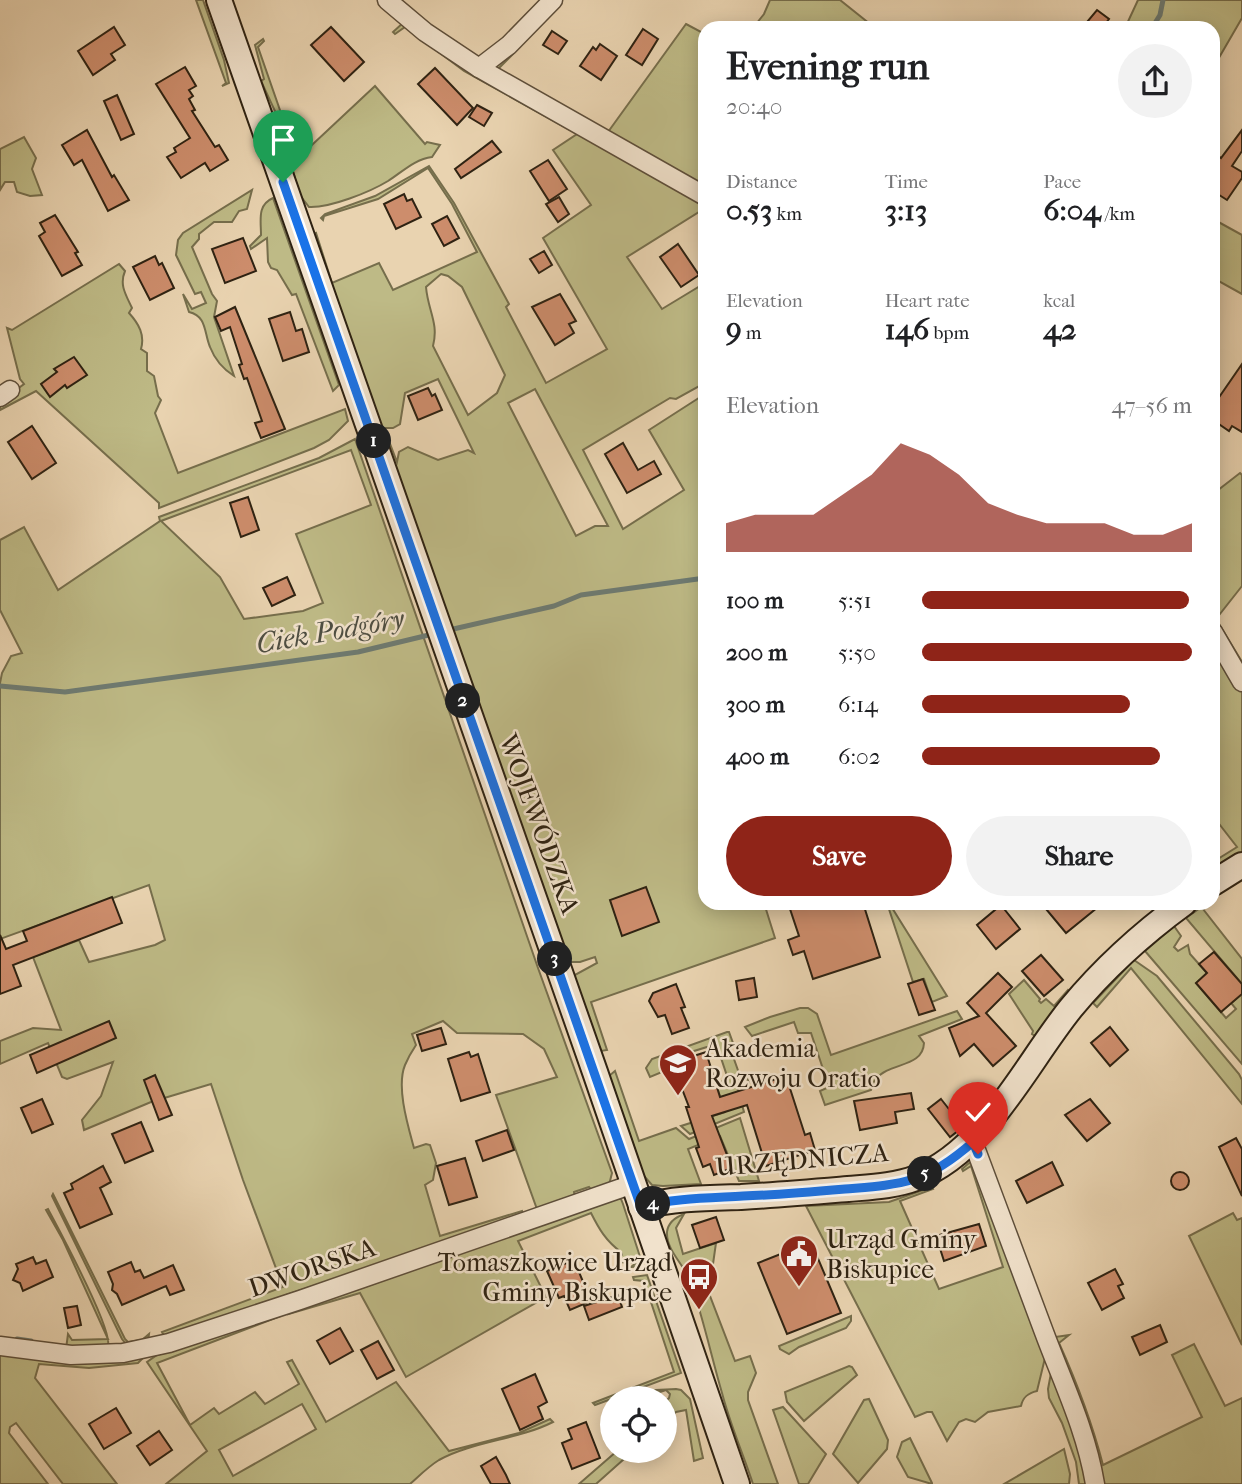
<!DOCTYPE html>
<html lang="en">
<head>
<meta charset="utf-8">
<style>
  :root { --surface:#fff; --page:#f2f2f2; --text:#202124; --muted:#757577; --accent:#8f2418 }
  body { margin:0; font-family:"IM FELL French Canon",serif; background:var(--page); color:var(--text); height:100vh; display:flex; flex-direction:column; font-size:26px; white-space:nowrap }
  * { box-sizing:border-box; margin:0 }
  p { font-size:23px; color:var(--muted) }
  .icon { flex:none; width:38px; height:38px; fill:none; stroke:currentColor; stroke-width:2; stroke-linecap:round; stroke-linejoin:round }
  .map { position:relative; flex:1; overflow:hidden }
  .panel { position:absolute; left:698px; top:21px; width:522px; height:889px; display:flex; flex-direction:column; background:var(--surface); border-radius:21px; box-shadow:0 4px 18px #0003 }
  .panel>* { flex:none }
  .controls { position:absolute; left:600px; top:1386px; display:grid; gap:14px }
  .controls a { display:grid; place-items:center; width:77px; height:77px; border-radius:50%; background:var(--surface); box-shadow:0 4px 18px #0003; font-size:35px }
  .pin { position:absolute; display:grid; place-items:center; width:60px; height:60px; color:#fff; margin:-72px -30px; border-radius:50% 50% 50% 0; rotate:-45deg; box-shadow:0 0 7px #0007 }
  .pin .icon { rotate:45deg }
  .km { position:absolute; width:35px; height:35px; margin:-18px; border-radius:50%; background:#222; color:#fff; font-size:19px; line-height:35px; text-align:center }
  .round { display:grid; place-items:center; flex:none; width:74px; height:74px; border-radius:37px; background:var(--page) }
  .overview { display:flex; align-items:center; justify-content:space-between; height:119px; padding:0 28px }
  h1 { font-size:38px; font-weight:800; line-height:52px }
  .figures { display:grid; grid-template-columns:repeat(3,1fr); gap:10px; height:119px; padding:7px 28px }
  .figures div { display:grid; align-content:center }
  .figures b { font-size:30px; font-weight:800 }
  .figures small { font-size:19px; font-weight:400 }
  .figures p { font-size:19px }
  .chart { height:196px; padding:14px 28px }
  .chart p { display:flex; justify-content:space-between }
  .chart svg { width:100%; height:126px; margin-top:7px; fill:var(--accent); opacity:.7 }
  .action { display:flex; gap:14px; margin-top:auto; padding:14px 28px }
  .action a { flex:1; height:80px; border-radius:42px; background:var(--accent); color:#fff; font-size:28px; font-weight:800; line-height:80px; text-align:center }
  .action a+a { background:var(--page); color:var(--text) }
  ul { padding:0 28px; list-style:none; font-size:23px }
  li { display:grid; grid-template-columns:112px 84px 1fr; align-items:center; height:52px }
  li i { height:18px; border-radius:9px; background:var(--accent) }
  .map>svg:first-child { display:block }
  .green { fill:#beba86; stroke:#766e4c; stroke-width:2; fill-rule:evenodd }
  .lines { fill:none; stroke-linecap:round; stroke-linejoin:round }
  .stream { stroke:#6e7b72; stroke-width:5 }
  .building { fill:#cd8d6c; stroke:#2e2212; stroke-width:2 }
  .street-casing { stroke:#5d4e3a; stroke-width:21 }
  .secondary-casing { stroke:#2e2212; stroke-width:28 }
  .street { stroke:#f1e2cc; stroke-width:18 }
  .secondary { stroke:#f1e2cc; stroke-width:24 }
  .route-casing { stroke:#fff; stroke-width:14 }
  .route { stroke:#1a73e8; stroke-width:9 }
  .labels { text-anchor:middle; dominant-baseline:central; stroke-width:5; stroke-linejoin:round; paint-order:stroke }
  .street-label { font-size:26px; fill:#2e2212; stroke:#f1e2cc }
  .poi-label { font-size:26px; fill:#2e2212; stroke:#f1e2cc; text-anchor:start }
  .water-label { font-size:28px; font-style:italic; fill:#4e4e42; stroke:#f1e2cc }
</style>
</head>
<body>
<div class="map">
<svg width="1242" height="1484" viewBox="0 0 1242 1484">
  <rect width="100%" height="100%" fill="#e9d3b0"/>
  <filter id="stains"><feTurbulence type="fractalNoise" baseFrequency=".00286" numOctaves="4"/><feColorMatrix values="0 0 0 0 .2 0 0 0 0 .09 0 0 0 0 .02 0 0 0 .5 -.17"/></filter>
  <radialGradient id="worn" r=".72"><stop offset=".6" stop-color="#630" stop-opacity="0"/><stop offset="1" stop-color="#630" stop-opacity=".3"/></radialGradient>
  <!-- green -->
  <g class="green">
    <path d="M196,0H203L224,60L229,83L222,86L226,83Z"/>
    <path d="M770,0H840L875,28H753L764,14Z"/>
    <path d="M1138,0H1242V18L1213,68V28H1125Z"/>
    <path d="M404,22L705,204L702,210L627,257L662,309L705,283V383L676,399L670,398L583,450L623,529L684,490L649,430L705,394V903H764L775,938L591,1002L607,1050L601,1051L573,976L597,963L595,957L580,962H568L312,235L316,233L332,283L379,263L393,290L477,252L452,204L428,168L378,199L324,216L323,220L321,218L325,214L375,196L429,166L454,203L509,304L506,307L546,383L607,349L543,238L591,205L553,150L577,134L464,71L405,27L395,34L393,32ZM441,274L448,276L462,287L505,375L497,393L468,415L433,346C439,323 428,311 426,287ZM438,379L474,453L468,450L438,460L408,447L399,452L397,462L384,428H393L400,424L405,393ZM535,389L608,526H595L576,536L508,403Z"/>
    <path d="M686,24L705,34V190L493,69C496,60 503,55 513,54L497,70L608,132Z"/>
    <path d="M263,39L264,41L258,47L297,159L375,86L425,144L427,142L440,145L432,157C415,159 402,172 388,181C370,192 330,208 309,207L299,194L281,124L261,81L264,79L255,45Z"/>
    <path d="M24,137L36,158L32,169L42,195L30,196L17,192L14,182H5L0,190V149Z"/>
    <path d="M252,190L247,209L239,211L232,222H214L199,234V239L192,247L212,294L217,301L214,317L234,376C223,369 215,360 210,347C204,333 207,316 189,312L183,294L192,309L206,303L201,292L195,294L176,255L178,240L183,233Z"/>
    <path d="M273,198L339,385L333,391L296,294L292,295L277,270L271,268L268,262L267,238L251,249L250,246L261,235C261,220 257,205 273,198Z"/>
    <path d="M1213,219L1242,235V294L1213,278Z"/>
    <path d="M119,264L125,271C119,285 126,295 132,308L129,313C139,324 145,335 141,349L147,353V371L154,376L158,396L161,400L155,413L178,473L345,409L348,421L329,440L314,448L159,508V503L36,391L0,410V402L24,384L20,379L7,328L12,330Z"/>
    <path d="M355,439L538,968L612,1173L609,1185L593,1192L589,1187L574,1192L575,1198L538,1212L496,1095L557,1077L544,1049L523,1034L457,1033L443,1021L412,1034L416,1045C412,1051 408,1058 405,1065C396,1087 408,1126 414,1148L426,1144L430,1145L436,1163L433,1180L425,1185L440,1236L522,1211L523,1217L286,1295L251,1311L164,1336L162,1332L283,1287L243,1180L211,1084L151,1102L84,1130L82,1120L101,1096L113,1062L67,1079L62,1077L48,1043L0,1064V1041L33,1028L61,1030L33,957L79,940L89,962L155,945L165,940L149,885L0,939V683L2,673L11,656L22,653L0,610V540L24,527L58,590L160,521L159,517L319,458ZM351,450L371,505L296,534L323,603L303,611L244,619L220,577L161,521Z"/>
    <path d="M1240,473L1242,475V586L1216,619L1242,662V672L1213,622V494Z"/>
    <path d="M1214,643L1242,692V855L1213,873V862L1237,847L1213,816V666L1221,663Z"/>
    <path d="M887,903H889L947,996L932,1002L924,979L913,982Z"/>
    <path d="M1207,903H1211L1203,909L1242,959V984L1186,918Z"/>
    <path d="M1174,926L1181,936L1174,947L1178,951L1188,945L1190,954L1207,973L1196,983L1226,1018L1236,1009L1231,1003L1242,994V1064L1145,951Z"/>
    <path d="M1134,960L1157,976L1239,1074L1242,1080V1104L1131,968L1097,1007L1093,1003Z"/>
    <path d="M1024,980L1040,999L1039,1001L1041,1003L1046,999L1054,1006L1068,990L1071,993L1037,1037L1032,1034L1033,1031L1009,994Z"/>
    <path d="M800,1008H808L817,1014L831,1055L957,1011L962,1019L919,1036L924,1043C923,1068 889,1062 876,1079C873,1082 872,1086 871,1090L825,1105L820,1091L829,1087L811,1033H798L794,1022L752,1036L745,1027L770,1017Z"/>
    <path d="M727,1032H729L733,1043L729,1045L740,1076L745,1074L749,1083L737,1087L744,1112L690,1134L681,1126L725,1112L716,1084L728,1079L718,1049L710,1051L707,1047L665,1060L667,1070L650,1077L646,1068L652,1059Z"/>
    <path d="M615,1071L639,1141L676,1128L689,1139L740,1118L759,1181H739L720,1136L688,1149L701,1184L663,1186L652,1185L644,1176L631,1138L626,1133L609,1076Z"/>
    <path d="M969,1163L975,1164L1045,1358L1037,1391C1028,1393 1023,1397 1021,1406L988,1412L975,1422L966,1419L959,1422L947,1441L932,1412H927L915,1417L806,1206L889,1202L932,1187L933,1189L900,1201L939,1289L1003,1267L971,1166L963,1171L962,1169Z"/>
    <path d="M53,1194L125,1339L128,1342L142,1340L149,1334L148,1341L126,1344L122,1339L52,1196Z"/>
    <path d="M612,1199H621L623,1204L643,1266L631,1267L636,1263L617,1262L618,1258L622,1255L621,1252C606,1241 599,1229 591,1213L518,1241L546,1297L406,1377L360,1293L289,1314L291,1310L359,1289Z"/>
    <path d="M48,1209C59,1230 113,1329 108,1346L66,1349L68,1334L72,1340L108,1339L63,1240L46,1210Z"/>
    <path d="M1233,1213L1237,1220L1242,1218V1345L1189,1236Z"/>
    <path d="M684,1214L676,1228L683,1254L716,1243L713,1264L700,1270L735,1361L750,1356L756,1373L748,1392V1400L778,1484H753C743,1454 730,1424 722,1393C711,1355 703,1317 690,1280C684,1265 666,1250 667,1232C668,1223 676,1217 684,1214Z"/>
    <path d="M647,1275L681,1373L595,1405L593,1403L674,1372L644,1281L634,1280L633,1277Z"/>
    <path d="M273,1315L278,1317L157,1363L190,1425L214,1408L219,1414L255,1392L265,1404L299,1384L287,1362L292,1360L326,1422L396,1382L449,1451L519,1433L550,1419L553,1422C517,1440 474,1441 439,1460C429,1466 419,1476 410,1484H166L207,1451L147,1362L157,1355ZM302,1404L316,1429L233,1476L219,1450Z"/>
    <path d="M851,1316V1321L846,1328L799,1347L789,1354L780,1349L779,1346Z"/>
    <path d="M1069,1335L1059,1343C1077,1383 1092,1423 1103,1465L1202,1417L1172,1355L1194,1344L1225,1406L1242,1398V1484H1099L1055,1337Z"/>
    <path d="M0,1353L144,1357L138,1363L89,1368L39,1364L35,1378L117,1484H63L16,1423L10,1427L9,1433L48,1484H0Z"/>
    <path d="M849,1366L852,1367L857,1375L804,1421L787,1402L785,1392Z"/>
    <path d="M1051,1373L1082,1450L1086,1484H1079L1076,1462L1062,1423L1049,1398L1048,1389Z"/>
    <path d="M676,1389L681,1390L690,1399L703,1458L694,1461L686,1410L676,1412L665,1422V1402L669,1398L670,1394L666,1390L642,1398H634L656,1390Z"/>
    <path d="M869,1399L888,1440L887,1449L858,1483L833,1454L864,1400Z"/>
    <path d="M783,1407L826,1454L808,1484H799L773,1410Z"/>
    <path d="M910,1438L932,1483V1484L908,1477L897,1457L902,1442Z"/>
    <path d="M1064,1449L1070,1474L1069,1484H1004Z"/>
    <path d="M617,1451H633L596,1484H579Z"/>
  </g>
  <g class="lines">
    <!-- stream -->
    <g class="stream">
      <path d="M1152,28L1160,15L1163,0"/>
      <path d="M449,630L554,606L581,595L705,578"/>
      <path d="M0,686L65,692L358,652L433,634"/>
      <path d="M17,1339L31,1341"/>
    </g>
  </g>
  <!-- building -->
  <g class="building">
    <path d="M1097,10L1109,19L1102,28H1082Z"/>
    <path d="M114,27L125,45L111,54L115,60L93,75L78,51Z"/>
    <path d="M331,27L364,62L344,81L311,45Z"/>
    <path d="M643,29L658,39L642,65L626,55Z"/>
    <path d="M552,31L567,41L558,54L543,45Z"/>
    <path d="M600,44L617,56L601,80L580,66L593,47L596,50Z"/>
    <path d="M185,67L196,86L189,90L193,96L189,99L195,110L192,111L215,147L219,145L228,160L210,171L205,163L181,178L167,157L176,152L174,148L190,138L156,84Z"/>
    <path d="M435,68L473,108L457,125L418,84Z"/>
    <path d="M117,95L134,134L121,140L104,101Z"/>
    <path d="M477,105L492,113L484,126L469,117Z"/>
    <path d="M87,130L112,177L114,175L129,200L108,211L82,160L74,165L62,145Z"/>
    <path d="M1242,130V151L1232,166L1242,172V178L1227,200L1213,191V152L1221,158Z"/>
    <path d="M492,141L501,152L461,178L455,169Z"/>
    <path d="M548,160L567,189L549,201L530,171Z"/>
    <path d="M404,194L407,201L412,199L421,217L396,229L384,204Z"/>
    <path d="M559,197L569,214L558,222L546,204Z"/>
    <path d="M55,215L78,252L75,253L82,265L62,276L39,236L45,232L40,223Z"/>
    <path d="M447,216L459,238L444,246L432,224Z"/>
    <path d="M243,238L256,271L225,283L212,249Z"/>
    <path d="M678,244L699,275L681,287L660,257Z"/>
    <path d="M544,251L552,265L539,273L530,259Z"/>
    <path d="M155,256L159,265L162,263L174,288L150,300L133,267Z"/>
    <path d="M560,294L576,321L569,324L574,333L555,345L532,307Z"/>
    <path d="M235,307L285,429L261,438L255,423L262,421L247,378L244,379L239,365L242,364L230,327L221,331L215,317Z"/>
    <path d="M290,312L296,331L302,329L309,352L283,361L269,319Z"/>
    <path d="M74,357L87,375L67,388L65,385L50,397L41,384L57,372L54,369Z"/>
    <path d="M1242,364V432L1232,426L1229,431L1213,420V406Z"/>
    <path d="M428,388L432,396L435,394L442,410L418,420L408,396Z"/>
    <path d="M32,426L56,463L32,479L8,442Z"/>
    <path d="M623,443L638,470L654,461L661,474L627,493L605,454Z"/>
    <path d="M248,497L259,530L241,537L230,503Z"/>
    <path d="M287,577L295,595L272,606L263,588Z"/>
    <path d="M646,887L659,922L622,936L610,900Z"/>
    <path d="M112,897L122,923L13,965L21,986L0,994V935L6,949L27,941L23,931Z"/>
    <path d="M788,903H863L880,957L813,979L804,951L793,955L788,940L799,936Z"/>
    <path d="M1041,903H1103L1066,933Z"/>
    <path d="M1001,905L1020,929L996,949L977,925Z"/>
    <path d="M1214,952L1242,984V994L1221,1012L1196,983L1207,973L1199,964Z"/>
    <path d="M1041,955L1063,980L1044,996L1022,971Z"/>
    <path d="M998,973L1012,987L986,1013L1016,1046L993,1066L974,1044L960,1056L949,1028L979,1016L967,1003Z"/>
    <path d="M754,978L757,997L739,1000L736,981Z"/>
    <path d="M923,979L935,1010L919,1015L908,984Z"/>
    <path d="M676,984L685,1007L681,1008L689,1028L672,1034L665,1015L658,1017L649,1001L653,993Z"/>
    <path d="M109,1021L116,1038L37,1073L30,1055Z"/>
    <path d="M1110,1027L1128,1050L1110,1066L1091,1043Z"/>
    <path d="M441,1028L446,1044L422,1051L417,1035Z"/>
    <path d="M469,1052L471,1057L478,1054L490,1092L461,1101L448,1059Z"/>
    <path d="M706,1052L720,1097L786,1076L805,1135L810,1133L815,1150L766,1166L747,1105L712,1116L732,1168L714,1175L710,1164L703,1167L696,1148L699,1147L686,1107H689L672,1063Z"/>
    <path d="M155,1075L172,1115L159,1120L144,1080Z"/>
    <path d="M911,1093L914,1109L895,1112L897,1123L860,1130L854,1101Z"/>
    <path d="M42,1099L53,1124L32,1133L21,1108Z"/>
    <path d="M941,1099L963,1127L950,1137L928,1109Z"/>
    <path d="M1090,1099L1110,1123L1087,1141L1065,1115Z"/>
    <path d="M141,1122L153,1151L125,1163L112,1134Z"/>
    <path d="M507,1130L514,1150L483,1161L476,1141Z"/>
    <path d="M1236,1138L1242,1149V1196L1219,1147Z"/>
    <path d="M465,1158L477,1197L449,1205L437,1166Z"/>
    <path d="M1052,1162L1063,1185L1027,1203L1016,1181Z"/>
    <path d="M103,1166L111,1182L100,1188L112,1214L80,1228L64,1193L73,1189L71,1184Z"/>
    <circle cx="1180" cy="1181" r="9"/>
    <path d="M716,1217L724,1240L700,1248L692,1225Z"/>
    <path d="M979,1224L986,1246L944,1261L936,1236Z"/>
    <path d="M811,1242L841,1313L787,1334L758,1263Z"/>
    <path d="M33,1257L36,1264L46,1260L53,1277L23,1291L20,1283L13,1280L18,1269L16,1264Z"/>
    <path d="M574,1260L591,1301L570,1310L564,1296L559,1298L547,1271Z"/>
    <path d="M131,1262L135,1272L140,1270L144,1278L173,1265L184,1290L170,1295L166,1286L122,1305L117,1294L112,1290L113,1284L108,1272Z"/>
    <path d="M1115,1269L1123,1284L1118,1286L1124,1298L1102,1310L1088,1283Z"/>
    <path d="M618,1295L622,1307L589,1320L584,1306Z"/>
    <path d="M77,1306L81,1325L68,1328L64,1308Z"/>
    <path d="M1160,1325L1167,1342L1140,1355L1132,1337Z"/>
    <path d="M340,1328L353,1351L330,1364L317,1341Z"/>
    <path d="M378,1341L394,1370L377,1379L361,1350Z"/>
    <path d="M535,1374L547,1402L538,1407L543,1419L520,1430L502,1389Z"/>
    <path d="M116,1408L131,1433L104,1449L89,1424Z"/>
    <path d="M586,1422L600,1458L572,1469L562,1443L572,1439L568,1429Z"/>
    <path d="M159,1431L172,1450L150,1465L137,1446Z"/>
    <path d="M496,1457L506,1475L510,1484H491L481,1466Z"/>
  </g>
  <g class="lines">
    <defs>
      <g id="street">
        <path d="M387,0L425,32L479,68L705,196"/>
        <path d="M479,68L509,45L553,0"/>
        <path d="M0,397L10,390"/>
        <path d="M1213,632L1242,682"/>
        <path d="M973,1142C996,1205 1021,1269 1044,1332C1063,1383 1086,1430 1095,1484"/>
        <path d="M0,1346L71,1355L123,1353L169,1343L300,1300L633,1184"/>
      </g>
      <g id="secondary">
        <path d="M219,0L595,1072L737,1484"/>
        <path d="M1213,883L1242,865"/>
        <path d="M641,1207C674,1198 708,1198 741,1197C777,1195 812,1192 848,1189C870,1187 895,1186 916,1178C986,1151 1025,1065 1071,1008C1104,968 1143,933 1184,903"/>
      </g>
    </defs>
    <!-- street casing -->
    <use href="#street" class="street-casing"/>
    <!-- secondary casing -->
    <use href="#secondary" class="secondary-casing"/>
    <!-- street -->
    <use href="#street" class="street"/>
    <!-- secondary -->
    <use href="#secondary" class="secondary"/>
  </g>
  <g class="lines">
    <defs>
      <path id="route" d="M283,182L641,1207C674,1198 708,1198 743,1196C777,1195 811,1192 845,1189C868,1187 892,1186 914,1179C936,1172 956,1157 973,1142L978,1154"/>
    </defs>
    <!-- route casing -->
    <use href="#route" class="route-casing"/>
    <!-- route -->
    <use href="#route" class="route"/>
  </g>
  <!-- icons -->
  <defs>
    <symbol id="school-pin" viewBox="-11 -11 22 30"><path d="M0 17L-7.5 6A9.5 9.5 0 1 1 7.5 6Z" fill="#8f2418" stroke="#f1e2cc"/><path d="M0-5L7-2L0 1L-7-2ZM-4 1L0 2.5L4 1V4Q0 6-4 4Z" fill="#fff"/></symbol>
    <symbol id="civic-pin" viewBox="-11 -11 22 30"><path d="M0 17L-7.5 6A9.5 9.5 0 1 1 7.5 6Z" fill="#8f2418" stroke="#f1e2cc"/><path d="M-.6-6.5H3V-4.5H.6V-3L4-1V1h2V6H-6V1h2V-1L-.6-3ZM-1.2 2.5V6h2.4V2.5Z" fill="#fff"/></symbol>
    <symbol id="bus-pin" viewBox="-11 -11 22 30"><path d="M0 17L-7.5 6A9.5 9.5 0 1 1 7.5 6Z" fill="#8f2418" stroke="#f1e2cc"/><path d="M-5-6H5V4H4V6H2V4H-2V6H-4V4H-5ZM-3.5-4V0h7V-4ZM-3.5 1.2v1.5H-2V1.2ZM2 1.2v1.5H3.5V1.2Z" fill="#fff"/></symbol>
  </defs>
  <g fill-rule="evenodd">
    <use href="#school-pin" x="656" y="1041" width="44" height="60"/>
    <use href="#civic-pin" x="777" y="1232" width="44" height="60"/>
    <use href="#bus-pin" x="677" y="1255" width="44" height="60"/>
  </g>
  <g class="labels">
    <!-- street labels -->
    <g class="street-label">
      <text transform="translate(539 824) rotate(70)">WOJEWÓDZKA</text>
      <text transform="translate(802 1160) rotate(-5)">URZĘDNICZA</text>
      <text transform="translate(312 1268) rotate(-19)">DWORSKA</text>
    </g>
    <!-- poi labels -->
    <g class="poi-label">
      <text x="705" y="1048">Akademia<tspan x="705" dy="30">Rozwoju Oratio</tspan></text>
      <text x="826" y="1239">Urząd Gminy<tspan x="826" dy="30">Biskupice</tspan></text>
      <text x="672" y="1262" text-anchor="end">Tomaszkowice Urząd<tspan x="672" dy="30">Gminy Biskupice</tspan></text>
    </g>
    <!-- water labels -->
    <g class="water-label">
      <text transform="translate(330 631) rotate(-10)">Ciek Podgóry</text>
    </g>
  </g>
  <rect width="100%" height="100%" filter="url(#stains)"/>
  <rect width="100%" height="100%" fill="url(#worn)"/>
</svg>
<div class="controls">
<a><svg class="icon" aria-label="locate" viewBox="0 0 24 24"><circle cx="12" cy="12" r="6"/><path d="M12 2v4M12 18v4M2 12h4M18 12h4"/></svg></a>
</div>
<div class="pin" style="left:283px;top:182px;background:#1e9e55"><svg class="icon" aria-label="arrive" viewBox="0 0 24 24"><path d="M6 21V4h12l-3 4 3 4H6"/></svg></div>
<div class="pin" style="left:978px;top:1154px;background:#d93025"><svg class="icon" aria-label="check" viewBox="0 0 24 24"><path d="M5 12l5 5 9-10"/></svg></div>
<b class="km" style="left:374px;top:441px">1</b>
<b class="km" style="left:463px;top:701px">2</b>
<b class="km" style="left:555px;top:959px">3</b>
<b class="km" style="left:653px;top:1204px">4</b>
<b class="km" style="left:925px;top:1174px">5</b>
<section class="panel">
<div class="overview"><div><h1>Evening run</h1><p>20:40</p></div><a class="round"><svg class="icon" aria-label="share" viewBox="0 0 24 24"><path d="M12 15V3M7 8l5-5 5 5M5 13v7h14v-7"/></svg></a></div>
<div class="figures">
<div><p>Distance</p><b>0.53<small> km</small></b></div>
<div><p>Time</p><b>3:13</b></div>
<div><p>Pace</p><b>6:04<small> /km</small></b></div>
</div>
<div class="figures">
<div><p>Elevation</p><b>9<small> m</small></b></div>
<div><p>Heart rate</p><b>146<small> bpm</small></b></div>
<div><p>kcal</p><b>42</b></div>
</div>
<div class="chart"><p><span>Elevation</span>47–56 m</p>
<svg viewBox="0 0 160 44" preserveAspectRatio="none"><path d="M0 44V34L10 31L20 31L30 31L40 24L50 17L60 6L70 10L80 17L90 27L100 31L110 34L120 34L130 34L140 38L150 38L160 34V44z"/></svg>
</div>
<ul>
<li><b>100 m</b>5:51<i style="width:99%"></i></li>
<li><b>200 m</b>5:50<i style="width:100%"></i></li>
<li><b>300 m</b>6:14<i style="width:77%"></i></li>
<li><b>400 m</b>6:02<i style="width:88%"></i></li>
</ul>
<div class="action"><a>Save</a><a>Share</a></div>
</section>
</div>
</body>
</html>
